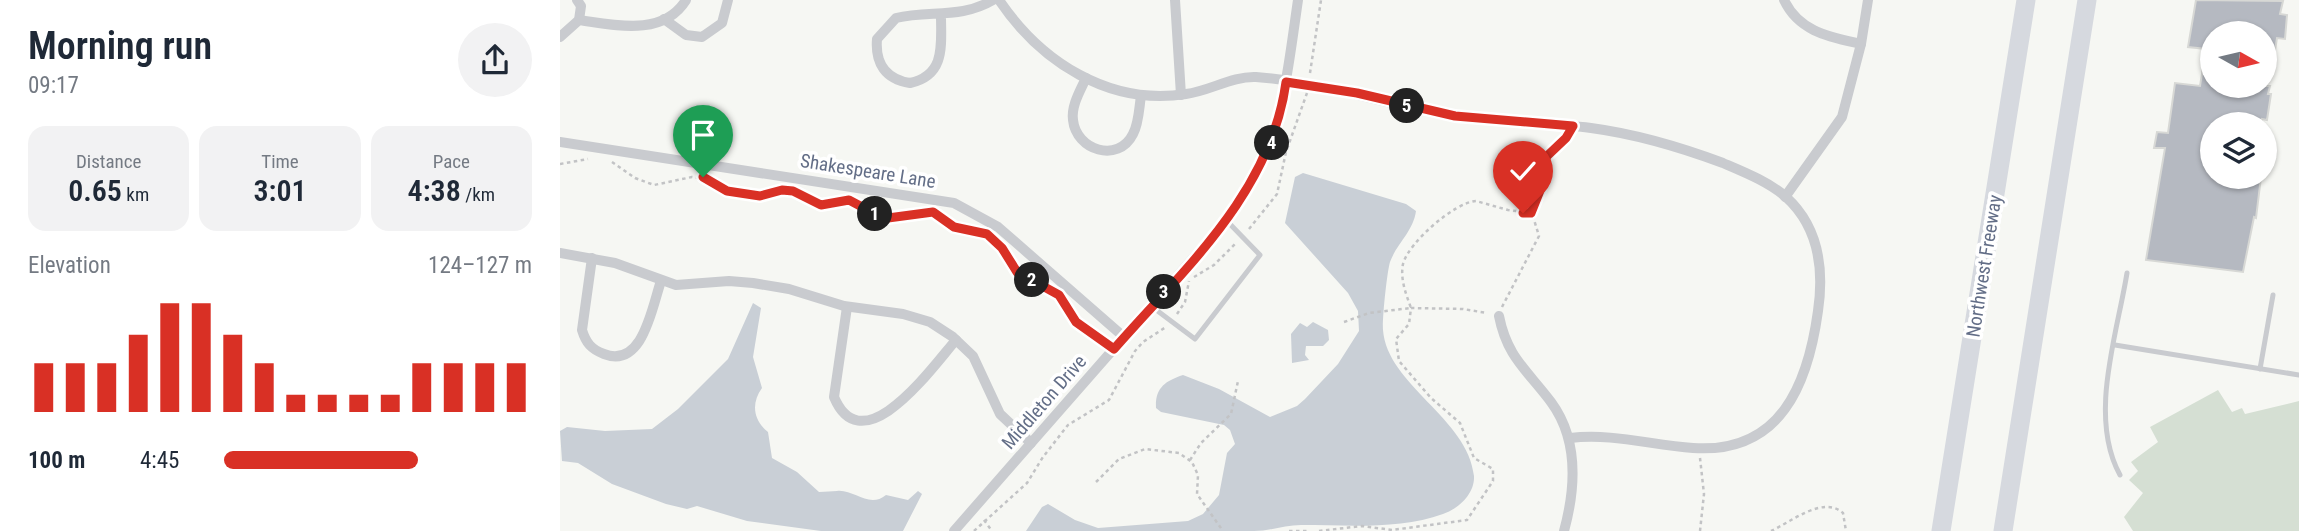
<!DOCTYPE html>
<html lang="en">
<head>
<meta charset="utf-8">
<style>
  :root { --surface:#fff; --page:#f2f2f3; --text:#1f2937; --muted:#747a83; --accent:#d93025 }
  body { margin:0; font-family:"Roboto Condensed",sans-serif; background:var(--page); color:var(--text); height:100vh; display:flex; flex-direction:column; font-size:26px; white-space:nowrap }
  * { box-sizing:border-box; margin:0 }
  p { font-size:23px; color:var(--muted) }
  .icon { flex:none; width:38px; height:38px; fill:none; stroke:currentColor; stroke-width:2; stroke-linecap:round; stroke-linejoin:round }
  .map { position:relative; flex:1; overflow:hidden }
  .side { display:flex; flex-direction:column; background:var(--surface); width:560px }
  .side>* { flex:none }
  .needle { width:46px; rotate:98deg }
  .controls { position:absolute; left:1640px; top:21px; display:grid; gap:14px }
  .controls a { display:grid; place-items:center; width:77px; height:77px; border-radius:50%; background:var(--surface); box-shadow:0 2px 5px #0004; font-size:35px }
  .pin { position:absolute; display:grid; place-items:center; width:60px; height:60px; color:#fff; margin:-72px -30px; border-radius:50% 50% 50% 0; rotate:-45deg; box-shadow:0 0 7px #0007 }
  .pin .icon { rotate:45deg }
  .km { position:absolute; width:35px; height:35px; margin:-18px; border-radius:50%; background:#222; color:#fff; font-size:19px; line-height:35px; text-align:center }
  .round { display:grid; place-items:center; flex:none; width:74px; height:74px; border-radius:37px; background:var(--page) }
  .head { display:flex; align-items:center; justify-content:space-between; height:119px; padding:0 28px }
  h1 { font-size:38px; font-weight:600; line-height:52px }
  .metrics { display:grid; grid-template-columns:repeat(3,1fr); gap:10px; height:119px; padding:7px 28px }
  .metrics div { display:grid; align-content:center; border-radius:18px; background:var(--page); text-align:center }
  .metrics b { font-size:30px; font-weight:600 }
  .metrics small { font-size:19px; font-weight:400 }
  .metrics p { font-size:19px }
  .chart { height:196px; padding:14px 28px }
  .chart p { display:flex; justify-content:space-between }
  .chart svg { width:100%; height:126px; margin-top:7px; stroke:var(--accent); stroke-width:6 }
  ul { padding:0 28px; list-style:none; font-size:23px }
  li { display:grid; grid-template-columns:112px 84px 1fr; align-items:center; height:52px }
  li i { height:18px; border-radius:9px; background:var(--accent) }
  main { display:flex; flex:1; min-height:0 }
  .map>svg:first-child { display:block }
  .green { fill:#d5dfd3 }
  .water { fill:#c9cfd6 }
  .building { fill:#b5b9c1; stroke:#d7d8d5; stroke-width:2 }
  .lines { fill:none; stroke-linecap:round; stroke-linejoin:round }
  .path { stroke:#c2c3c5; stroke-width:2.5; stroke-dasharray:3.5 3.5; stroke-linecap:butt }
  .lane { stroke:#c9cbcf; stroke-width:5 }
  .street { stroke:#c9cbcf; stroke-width:10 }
  .highway { stroke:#d6d9df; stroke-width:19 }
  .route-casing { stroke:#fff; stroke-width:14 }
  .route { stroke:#d93025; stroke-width:9 }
  .labels { text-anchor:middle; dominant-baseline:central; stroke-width:7; stroke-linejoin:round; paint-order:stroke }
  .street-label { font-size:19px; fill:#636e87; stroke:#fff }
</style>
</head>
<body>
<main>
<section class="side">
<div class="head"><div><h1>Morning run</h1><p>09:17</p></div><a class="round"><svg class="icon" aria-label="share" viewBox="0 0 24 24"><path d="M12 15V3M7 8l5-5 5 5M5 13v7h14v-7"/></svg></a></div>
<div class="metrics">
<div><p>Distance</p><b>0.65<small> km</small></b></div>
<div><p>Time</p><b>3:01</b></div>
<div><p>Pace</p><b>4:38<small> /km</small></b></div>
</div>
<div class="chart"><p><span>Elevation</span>124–127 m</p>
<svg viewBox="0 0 160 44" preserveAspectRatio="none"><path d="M5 44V27M15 44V27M25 44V27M35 44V17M45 44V6M55 44V6M65 44V17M75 44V27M85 44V38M95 44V38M105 44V38M115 44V38M125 44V27M135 44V27M145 44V27M155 44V27"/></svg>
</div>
<ul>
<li><b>100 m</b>4:45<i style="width:63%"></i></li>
</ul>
</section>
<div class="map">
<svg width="1739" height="531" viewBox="0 0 1739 531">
  <rect width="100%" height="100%" fill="#f6f7f3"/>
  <!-- green -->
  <path class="green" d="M1658,390L1672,412L1682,408L1685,414L1739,401V531H1573L1564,517L1583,493L1569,480L1578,471L1571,462L1598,442L1590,427Z"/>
  <!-- water -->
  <g class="water">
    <path d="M743,173L846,204L856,211C853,232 837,243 830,262C827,272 822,320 823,330C827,385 908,418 914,476C915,494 898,509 883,514C840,530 786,525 741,525C725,525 710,531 694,531C618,531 542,531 466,531L482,507L488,504L515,520L538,528L628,521L643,514L659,495L667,453L675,444L670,430L664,425L601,412L596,408C595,388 605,381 623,375L659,389L710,417L737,406L745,399L778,364L799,331L798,311L788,293L725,223L735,177Z"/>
    <path d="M193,303L201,308L193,357L202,388C191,403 193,420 208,432L212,458L237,472L259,492C266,492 271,491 277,491C294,489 309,509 326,495L348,500L358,491L362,494L343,531H261L187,521L137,506L127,509L106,504L52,484L18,463L2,461L0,431L7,427L45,431L92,429L118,409L168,359Z"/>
    <path d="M753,322L768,330L769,340L763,346H746L745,355L749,360L732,363L731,334L740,323L747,327Z"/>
  </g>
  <!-- building -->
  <path class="building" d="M1636,0L1723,1L1720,14L1727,15L1725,39L1717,38L1714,57L1704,56V33H1652V86H1710L1708,94H1711L1707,120L1702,119V124H1652V177H1701L1696,218L1694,217L1683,272L1586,260L1605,148H1594L1597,132L1608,133L1615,83L1640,86L1646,49L1628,47Z"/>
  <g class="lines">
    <!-- path -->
    <g class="path">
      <path d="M750,73L761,0"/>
      <path d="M52,162L75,178L94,185L132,177L150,180L167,191L200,196L225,190"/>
      <path d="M0,164L28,159"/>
      <path d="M232,190L257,205L289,199L319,216L328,218L373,212L394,227L420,231"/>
      <path d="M689,229L717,194L726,152L747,93"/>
      <path d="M436,242L462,277L490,289"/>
      <path d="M634,277L654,265L677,242"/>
      <path d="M503,300L515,322L543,342"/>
      <path d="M942,307L979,236L971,210C975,201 981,192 983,182C986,159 984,153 1006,138"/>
      <path d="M617,314L625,302L629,281"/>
      <path d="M784,322L809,313L851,308C846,294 840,279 843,264C848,243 895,202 916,201L948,210L971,213"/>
      <path d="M1140,458L1144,494L1140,531"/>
      <path d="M630,460L641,443L671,414L678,381"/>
      <path d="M536,482L559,459L585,449L619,453L632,462L638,475L637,494L663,531"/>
      <path d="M424,520L432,531"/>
      <path d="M414,531L467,483L483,457L508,425L549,400L575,351L583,342L606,327"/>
      <path d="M729,531H748"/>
      <path d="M759,531L802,526L832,530L907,520L933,481V469L914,458L900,423L871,398L839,361L836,339L849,324L851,308L903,309L927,313"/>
      <path d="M1211,531C1231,522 1263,495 1283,513L1286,531"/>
    </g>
    <!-- lane -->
    <g class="lane">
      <path d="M591,306L635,339L700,255L666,220"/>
      <path d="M1555,345L1739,375"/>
      <path d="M1700,369L1713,295"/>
      <path d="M1560,475C1528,417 1557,335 1567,273"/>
    </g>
    <!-- street -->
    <g class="street">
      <path d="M439,0C481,62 549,106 626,94C650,91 672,76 696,77C763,82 828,106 894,115C940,122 986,122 1031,128C1076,134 1120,147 1163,163C1184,172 1209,182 1226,197C1259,227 1264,270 1258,311C1248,384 1221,454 1133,448C1091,445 1052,433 1010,438"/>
      <path d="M615,0L621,95"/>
      <path d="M1224,0C1239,32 1270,37 1301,44"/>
      <path d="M381,15C381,45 386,75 350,83C325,79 315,63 317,39L336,18C370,10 401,19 433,0"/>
      <path d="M104,19L126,35L142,37L162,23L168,0"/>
      <path d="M19,20C55,25 103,37 126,0"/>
      <path d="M0,37L19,20L21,6L17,0"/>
      <path d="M526,78C520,91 511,106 513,120C516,150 558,164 573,134C579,123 579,108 581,96"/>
      <path d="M0,142L394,203L438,227L564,337"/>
      <path d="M1225,197L1282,117L1301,44L1308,0"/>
      <path d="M0,253L55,263L116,285L169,281L193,283L229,289L284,306L343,314L370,322L393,337L413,356L440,414L471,443"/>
      <path d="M32,258L22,330C26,343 31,349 44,354C83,369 92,307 101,281"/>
      <path d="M287,307L274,397C303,466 373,366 396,340"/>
      <path d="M939,316C947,357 967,370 991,402C1019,440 1016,487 1004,531"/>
      <path d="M394,531L663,224C721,149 725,90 738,0"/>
    </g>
    <!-- highway -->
    <g class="highway">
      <path d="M1381,531L1466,0"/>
      <path d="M1443,531L1527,0"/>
    </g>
  </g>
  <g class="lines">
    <defs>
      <path id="route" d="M143,177L167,191L200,196L222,190L233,191L261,205L289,200L319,216L328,218L373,212L394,227L427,234L442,248L457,272L499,295L516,322L554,349C624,269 711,193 726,82L797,93L895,116L1013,126L1006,138L986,157L983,183L971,213H963"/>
    </defs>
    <!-- route casing -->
    <use href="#route" class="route-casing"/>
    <!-- route -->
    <use href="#route" class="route"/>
  </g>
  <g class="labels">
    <!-- street labels -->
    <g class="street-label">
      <text transform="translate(308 171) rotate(9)">Shakespeare Lane</text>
      <text transform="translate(1424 266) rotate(-81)">Northwest Freeway</text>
      <text transform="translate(484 402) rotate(-49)">Middleton Drive</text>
    </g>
  </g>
</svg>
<div class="controls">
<a><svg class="needle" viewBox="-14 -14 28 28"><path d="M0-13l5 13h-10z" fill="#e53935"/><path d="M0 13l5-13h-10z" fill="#747a83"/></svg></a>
<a><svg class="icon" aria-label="layers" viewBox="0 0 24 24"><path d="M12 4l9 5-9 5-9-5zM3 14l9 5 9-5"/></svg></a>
</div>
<div class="pin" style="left:143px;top:177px;background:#1e9e55"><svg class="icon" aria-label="arrive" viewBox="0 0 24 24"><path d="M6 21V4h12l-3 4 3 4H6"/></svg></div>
<div class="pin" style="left:963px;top:213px;background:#d93025"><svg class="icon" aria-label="check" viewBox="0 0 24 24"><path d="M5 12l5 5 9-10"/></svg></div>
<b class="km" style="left:315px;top:214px">1</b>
<b class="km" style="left:472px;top:280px">2</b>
<b class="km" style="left:604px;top:292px">3</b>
<b class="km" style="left:712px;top:143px">4</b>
<b class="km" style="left:847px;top:106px">5</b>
</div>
</main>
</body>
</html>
